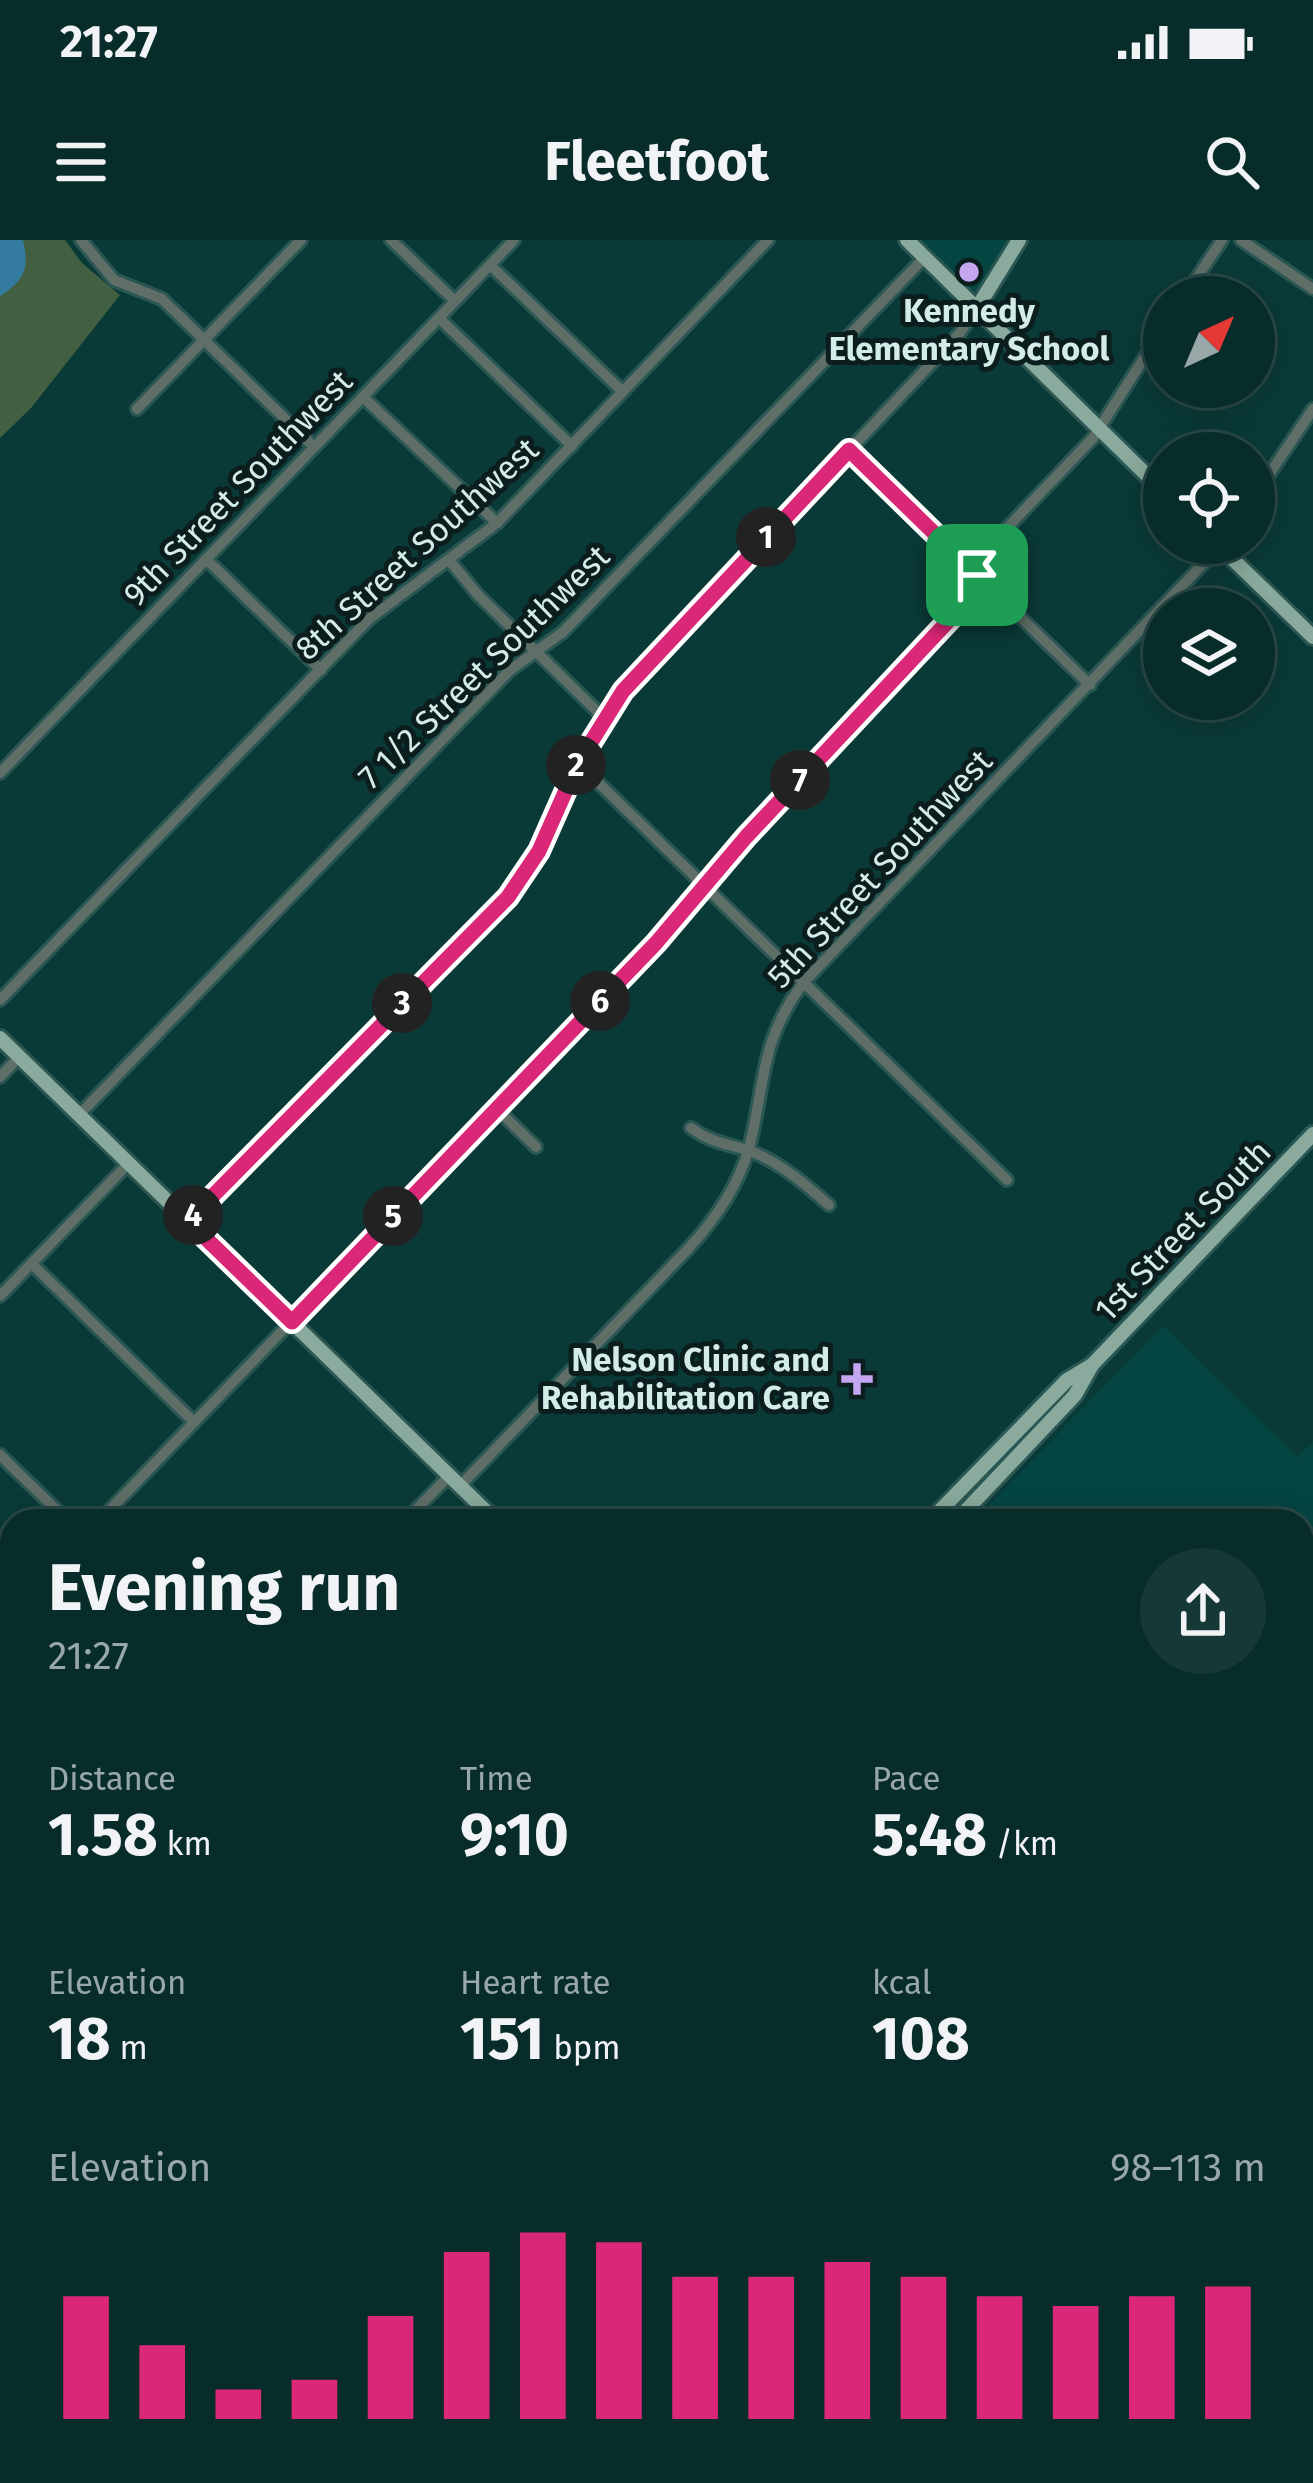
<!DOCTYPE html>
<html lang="en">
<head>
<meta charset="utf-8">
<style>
  :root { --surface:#082c2a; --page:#163836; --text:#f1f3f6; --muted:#98a7a8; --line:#294847; --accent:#db2777 }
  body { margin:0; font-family:"Fira Sans",sans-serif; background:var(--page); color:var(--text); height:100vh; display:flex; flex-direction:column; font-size:45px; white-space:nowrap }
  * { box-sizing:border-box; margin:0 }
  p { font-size:39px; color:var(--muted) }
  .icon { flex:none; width:66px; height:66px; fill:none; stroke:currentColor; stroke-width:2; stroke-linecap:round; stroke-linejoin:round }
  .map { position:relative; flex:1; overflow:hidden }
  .side { position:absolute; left:0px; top:1269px; width:1314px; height:975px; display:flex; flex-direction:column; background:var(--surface); border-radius:36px 36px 0 0; box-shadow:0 6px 30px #0003,0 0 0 3px var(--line) }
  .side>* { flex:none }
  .needle { width:78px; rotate:44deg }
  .fabs { position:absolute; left:1143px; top:36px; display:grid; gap:24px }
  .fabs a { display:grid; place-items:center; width:132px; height:132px; border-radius:50%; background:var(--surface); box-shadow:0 6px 30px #0003,0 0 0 3px var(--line); font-size:60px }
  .pin { position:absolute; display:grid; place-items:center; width:102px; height:102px; color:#fff; margin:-51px; border-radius:24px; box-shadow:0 6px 18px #0006 }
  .km { position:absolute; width:60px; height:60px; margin:-30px; border-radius:50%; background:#222; color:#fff; font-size:33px; line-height:60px; text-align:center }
  .round { display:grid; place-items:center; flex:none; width:126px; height:126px; border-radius:63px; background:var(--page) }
  .head { display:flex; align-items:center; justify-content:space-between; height:204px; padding:0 48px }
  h1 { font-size:66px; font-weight:700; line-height:90px }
  .metrics { display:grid; grid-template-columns:repeat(3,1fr); gap:18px; height:204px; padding:12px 48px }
  .metrics div { display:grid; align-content:center }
  .metrics b { font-size:60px; font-weight:700 }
  .metrics small { font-size:33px; font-weight:400 }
  .metrics p { font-size:33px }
  .chart { height:336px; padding:24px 48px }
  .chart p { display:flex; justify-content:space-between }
  .chart svg { width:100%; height:216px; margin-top:12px; stroke:var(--accent); stroke-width:6 }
  .status { display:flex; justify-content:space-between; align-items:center; height:84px; padding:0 60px; background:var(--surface); direction:ltr }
  .status svg { height:33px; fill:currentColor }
  header { display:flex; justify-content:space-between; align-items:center; height:156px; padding:0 48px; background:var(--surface); font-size:54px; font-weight:700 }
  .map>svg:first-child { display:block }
  .built { fill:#044542 }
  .green { fill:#425f42 }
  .water { fill:#347ba0 }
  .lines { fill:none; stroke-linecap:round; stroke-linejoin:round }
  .minor-casing { stroke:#2a5654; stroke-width:16 }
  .major-casing { stroke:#2a5654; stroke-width:20 }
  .minor { stroke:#5f6f68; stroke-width:10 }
  .major { stroke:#89aa9c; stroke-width:14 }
  .route-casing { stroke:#fff; stroke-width:24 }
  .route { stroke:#db2777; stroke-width:15 }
  .poi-dot { fill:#c5a7f1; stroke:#0b1e1d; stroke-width:4.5 }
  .labels { text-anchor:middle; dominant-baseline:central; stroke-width:10; stroke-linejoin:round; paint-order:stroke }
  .poi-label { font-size:33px; font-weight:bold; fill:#d3ebe9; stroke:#0b1e1d }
  .street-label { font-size:33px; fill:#d3ebe9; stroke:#0b1e1d }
</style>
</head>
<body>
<div class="status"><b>21:27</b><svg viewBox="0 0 49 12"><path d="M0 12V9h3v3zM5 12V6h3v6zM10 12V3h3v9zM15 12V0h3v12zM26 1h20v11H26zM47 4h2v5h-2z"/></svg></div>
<header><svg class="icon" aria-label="menu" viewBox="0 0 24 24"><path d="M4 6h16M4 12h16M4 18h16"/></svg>Fleetfoot<svg class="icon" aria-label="search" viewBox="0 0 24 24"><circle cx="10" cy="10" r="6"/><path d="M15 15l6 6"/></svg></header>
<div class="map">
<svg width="1313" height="2243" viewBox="0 0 1313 2243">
  <rect width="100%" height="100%" fill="#0a3a38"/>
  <!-- built -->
  <g class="built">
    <path d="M907,0H1019L977,68Z"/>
    <path d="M1163,1086L1298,1217L1313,1203V1780L1302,1791V1281H973Z"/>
  </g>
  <!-- green -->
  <g class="green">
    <path d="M0,0H65L82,23L120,55L31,168L0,198Z"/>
    <path d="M373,2232H430L429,2243H383Z"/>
  </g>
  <!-- water -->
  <path class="water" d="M0,0H23C30,29 24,40 0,56Z"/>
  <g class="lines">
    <defs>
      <g id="minor">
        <path d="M81,0L114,40L162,59L314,207"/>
        <path d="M391,0L455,61"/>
        <path d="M1241,0L1313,49"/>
        <path d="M490,25L622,151"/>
        <path d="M1184,57L1222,0"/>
        <path d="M439,78L572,206"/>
        <path d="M363,157L497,283"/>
        <path d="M137,169L301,0"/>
        <path d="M849,210L1090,445"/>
        <path d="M1254,257L1313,169"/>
        <path d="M206,319L321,430"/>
        <path d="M450,321L478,355L604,478"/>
        <path d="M578,523L1007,940"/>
        <path d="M0,533L514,0"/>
        <path d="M0,760L369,379L497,283L768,0"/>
        <path d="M0,837L19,817"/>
        <path d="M497,869L536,907"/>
        <path d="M79,875L509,431L563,392L925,17"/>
        <path d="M691,888C714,905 730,903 755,913C783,925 806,945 829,965"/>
        <path d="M188,981L508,657L539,611L578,523L623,450L959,94L977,68"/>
        <path d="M32,1024L194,1182"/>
        <path d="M0,1056L129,923"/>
        <path d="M0,1215L68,1281"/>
        <path d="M460,1246L687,1010C714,981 738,947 749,908C766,841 759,803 803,743L1223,303"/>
        <path d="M99,1281L656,703L746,597L963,367L986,310L1093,198L1164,87"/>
        <path d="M405,1281L449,1236"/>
        <path d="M0,1383L12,1371"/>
        <path d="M0,1440L12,1452"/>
        <path d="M0,1468L12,1456"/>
        <path d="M0,1737L12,1749"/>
        <path d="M1302,1806L1313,1795"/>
        <path d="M0,1918L12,1906"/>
        <path d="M500,2232L511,2243"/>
        <path d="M886,2243L896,2232"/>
      </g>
      <g id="major">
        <path d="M907,0L1164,252"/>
        <path d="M977,68L1019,0"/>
        <path d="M1216,303L1313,397"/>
        <path d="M0,798L496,1281"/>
        <path d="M930,1281L1067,1140L1092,1125L1313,894"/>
        <path d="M956,1281L1075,1155L1092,1125"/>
        <path d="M1302,2068L1313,2079"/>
        <path d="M28,2243L38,2232"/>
      </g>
    </defs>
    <!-- minor casing -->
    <use href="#minor" class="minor-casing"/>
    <!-- major casing -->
    <use href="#major" class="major-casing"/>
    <!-- minor -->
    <use href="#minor" class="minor"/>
    <!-- major -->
    <use href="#major" class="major"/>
  </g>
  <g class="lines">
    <defs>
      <path id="route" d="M849,210L977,335L968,360L746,597L656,703L292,1082L188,981L508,657L539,611L578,523L623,451Z"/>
    </defs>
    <!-- route casing -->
    <use href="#route" class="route-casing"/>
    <!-- route -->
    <use href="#route" class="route"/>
  </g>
  <!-- markers -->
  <g class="poi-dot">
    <circle cx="969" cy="32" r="12"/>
    <path d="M851 1121h12v12h12v12h-12v12h-12v-12h-12v-12h12z"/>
  </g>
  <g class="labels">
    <!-- poi labels -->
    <g class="poi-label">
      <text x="969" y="71">Kennedy<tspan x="969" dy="38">Elementary School</tspan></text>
      <text x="830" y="1120" text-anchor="end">Nelson Clinic and<tspan x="830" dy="38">Rehabilitation Care</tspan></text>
    </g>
    <!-- street labels -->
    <g class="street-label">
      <text transform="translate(238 248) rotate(-46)">9th Street Southwest</text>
      <text transform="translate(417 309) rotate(-42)">8th Street Southwest</text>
      <text transform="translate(484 427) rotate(-44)">7 1/2 Street Southwest</text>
      <text transform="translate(880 629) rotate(-47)">5th Street Southwest</text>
      <text transform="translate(1183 991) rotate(-46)">1st Street South</text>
    </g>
  </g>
</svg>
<div class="fabs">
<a><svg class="needle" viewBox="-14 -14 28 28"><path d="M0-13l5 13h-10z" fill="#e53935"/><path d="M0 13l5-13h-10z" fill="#98a7a8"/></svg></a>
<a><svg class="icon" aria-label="locate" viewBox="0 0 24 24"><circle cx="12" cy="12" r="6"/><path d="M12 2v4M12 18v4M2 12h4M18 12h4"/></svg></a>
<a><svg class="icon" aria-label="layers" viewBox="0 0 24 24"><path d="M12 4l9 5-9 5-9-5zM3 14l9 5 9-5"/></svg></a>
</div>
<div class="pin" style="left:977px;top:335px;background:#1e9e55"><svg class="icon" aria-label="arrive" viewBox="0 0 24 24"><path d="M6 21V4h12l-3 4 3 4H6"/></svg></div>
<b class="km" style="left:766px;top:297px">1</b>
<b class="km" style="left:576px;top:525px">2</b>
<b class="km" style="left:402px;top:763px">3</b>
<b class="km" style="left:193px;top:975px">4</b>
<b class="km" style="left:393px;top:976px">5</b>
<b class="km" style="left:600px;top:761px">6</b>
<b class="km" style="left:800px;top:540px">7</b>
<section class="side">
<div class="head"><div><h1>Evening run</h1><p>21:27</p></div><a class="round"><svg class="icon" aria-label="share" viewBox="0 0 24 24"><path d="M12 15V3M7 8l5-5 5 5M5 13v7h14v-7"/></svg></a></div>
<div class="metrics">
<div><p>Distance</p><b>1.58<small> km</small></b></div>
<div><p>Time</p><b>9:10</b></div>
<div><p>Pace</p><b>5:48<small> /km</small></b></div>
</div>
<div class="metrics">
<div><p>Elevation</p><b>18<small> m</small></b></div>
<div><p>Heart rate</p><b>151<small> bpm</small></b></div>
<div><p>kcal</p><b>108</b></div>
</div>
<div class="chart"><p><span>Elevation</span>98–113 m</p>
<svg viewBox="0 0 160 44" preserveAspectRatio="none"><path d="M5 44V19M15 44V29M25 44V38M35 44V36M45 44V23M55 44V10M65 44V6M75 44V8M85 44V15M95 44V15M105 44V12M115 44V15M125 44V19M135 44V21M145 44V19M155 44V17"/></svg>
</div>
</section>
</div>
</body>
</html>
